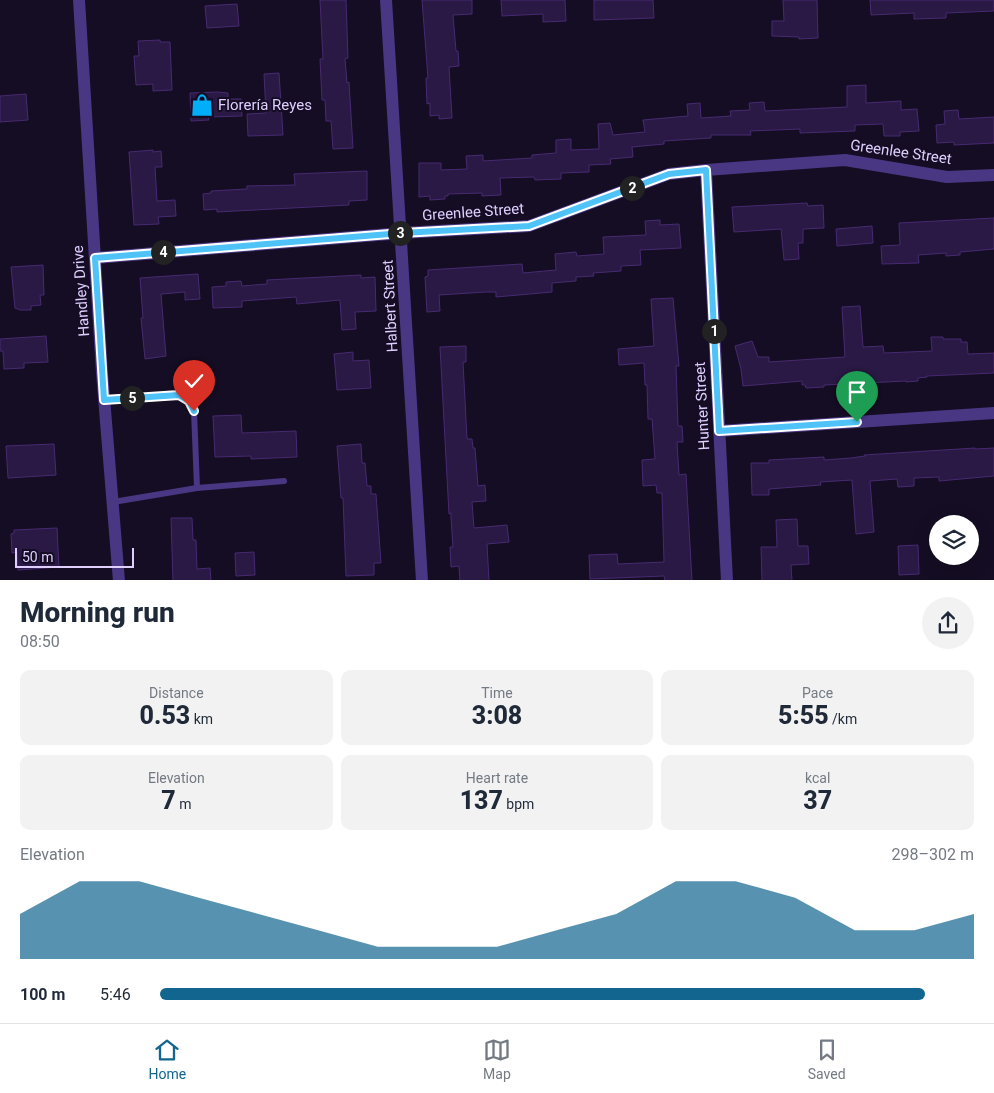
<!DOCTYPE html>
<html lang="en">
<head>
<meta charset="utf-8">
<style>
  :root { --surface:#fff; --page:#f2f2f3; --text:#1f2937; --muted:#747a83; --line:#e0e1e3; --accent:#11658f }
  body { margin:0; font-family:Roboto,sans-serif; background:var(--page); color:var(--text); height:100vh; display:flex; flex-direction:column; font-size:19px; white-space:nowrap }
  * { box-sizing:border-box; margin:0 }
  p { font-size:16px; color:var(--muted) }
  .icon { flex:none; width:28px; height:28px; fill:none; stroke:currentColor; stroke-width:2; stroke-linecap:round; stroke-linejoin:round }
  .map { position:relative; height:580px; overflow:hidden }
  .panel { display:flex; flex-direction:column; background:var(--surface); flex:1 }
  .panel>* { flex:none }
  .controls { position:absolute; left:929px; top:515px; display:grid; gap:10px }
  .controls a { display:grid; place-items:center; width:50px; height:50px; border-radius:50%; background:var(--surface); box-shadow:0 5px 20px #0002; font-size:25px }
  .scale { position:absolute; left:15px; bottom:12px; width:119px; box-sizing:border-box; padding-left:5px; border:2px solid #decfff; border-top:0; font-size:14px; line-height:18px; white-space:nowrap; color:#decfff; -webkit-text-stroke:4px #150d23; paint-order:stroke }
  .pin { position:absolute; display:grid; place-items:center; width:42px; height:42px; color:#fff; margin:-51px -21px; border-radius:50% 50% 50% 0; rotate:-45deg; box-shadow:0 0 5px #0007 }
  .pin .icon { rotate:45deg }
  .km { position:absolute; width:25px; height:25px; margin:-12px; border-radius:50%; background:#222; color:#fff; font-size:14px; line-height:25px; text-align:center }
  .round { display:grid; place-items:center; flex:none; width:52px; height:52px; border-radius:26px; background:var(--page) }
  .headline { display:flex; align-items:center; justify-content:space-between; height:85px; padding:0 20px }
  h1 { font-size:28px; font-weight:800; line-height:38px }
  .metrics { display:grid; grid-template-columns:repeat(3,1fr); gap:8px; height:85px; padding:5px 20px }
  .metrics div { display:grid; align-content:center; border-radius:10px; background:var(--page); text-align:center }
  .metrics b { font-size:25px; font-weight:800 }
  .metrics small { font-size:14px; font-weight:400 }
  .metrics p { font-size:14px }
  .chart { height:140px; padding:10px 20px }
  .chart p { display:flex; justify-content:space-between }
  .chart svg { width:100%; height:90px; margin-top:5px; fill:var(--accent); opacity:.7 }
  ul { padding:0 20px; list-style:none; font-size:16px }
  li { display:grid; grid-template-columns:80px 60px 1fr; align-items:center; height:38px }
  li i { height:12px; border-radius:6px; background:var(--accent) }
  .dock { display:flex; justify-content:space-around; align-items:center; height:70px; border-top:1px solid var(--line); background:var(--surface); font-size:14px; color:var(--muted) }
  .dock a { display:grid; justify-items:center; gap:2px }
  .dock .on { color:var(--accent) }
  .map>svg:first-child { display:block }
  .building { fill:#2a1944; stroke:#472a71 }
  .lines { fill:none; stroke-linecap:round; stroke-linejoin:round }
  .service { stroke:#493783; stroke-width:6 }
  .minor { stroke:#493783; stroke-width:12 }
  .tertiary { stroke:#493783; stroke-width:12 }
  .route-casing { stroke:#fff; stroke-width:10 }
  .route { stroke:#4fc3f7; stroke-width:6 }
  .labels { text-anchor:middle; dominant-baseline:central; stroke-width:4; stroke-linejoin:round; paint-order:stroke }
  .poi-label { font-size:15px; fill:#decfff; stroke:#150d23; text-anchor:start }
  .street-label { font-size:15px; fill:#decfff; stroke:#150d23 }
</style>
</head>
<body>
<div class="map">
<svg width="994" height="581" viewBox="0 0 994 581">
  <rect width="100%" height="100%" fill="#150d23"/>
  <!-- building -->
  <g class="building">
    <path d="M320,0H346L348,58L345,59L347,83L349,82L353,148L333,149L331,121H326L325,100H322L320,59H323Z"/>
    <path d="M422,0H472V14L453,15L456,51H458L459,66L449,67L452,118L439,119V115L430,116V103L427,104L426,78H428Z"/>
    <path d="M501,0H565L566,21L543,22V14L502,16Z"/>
    <path d="M594,0H653L654,18L594,20Z"/>
    <path d="M783,0H817L818,38L799,39V37L772,36V21H784Z"/>
    <path d="M870,0H994V11L946,13V18L914,19V13L871,15Z"/>
    <path d="M237,4L239,26L207,28L205,6Z"/>
    <path d="M160,40V42H170L172,90L153,91V84L136,85L134,56H139L138,41Z"/>
    <path d="M279,73L283,135L248,136L247,114L266,113L264,74Z"/>
    <path d="M866,85V103L901,101V110L917,109L919,131L900,132V136H884L883,124L855,125V131L800,133V129L750,131L751,135H711V138L664,141V144L632,147L633,157L610,159L611,164L589,165V172L561,173V179L535,180L534,177L500,178L501,195L482,196V193L448,194V196H445V199L430,200V196L419,197V163H441V170L467,169L466,156L483,155V161L532,158V155L556,153V140L571,139V150L599,149L598,124L610,123L613,135L645,132L643,120L688,116L687,104L700,103L701,118L731,116L730,111L750,110L749,103L764,102L765,111L847,107V86Z"/>
    <path d="M217,92L228,93V99H241L242,116L208,117L209,120L191,121L190,93Z"/>
    <path d="M26,94L28,120L0,122V96Z"/>
    <path d="M958,110L959,119L994,117V143L954,145V142L937,143L936,125L945,124L944,111Z"/>
    <path d="M153,150V152L161,151L162,167H155L157,201L175,200L176,216L158,217L159,224L134,225L129,152Z"/>
    <path d="M367,171V200L349,201V205L217,212V209L204,210L203,194L211,193V191L247,189V186L295,185L294,174Z"/>
    <path d="M807,203L808,206L823,205L824,228L803,229V243H798L799,259L784,260L781,229L734,232L732,207Z"/>
    <path d="M994,218V249L960,252V255L946,256V253L918,255L919,263L882,264L881,246L900,245L899,223Z"/>
    <path d="M660,220V225L679,224L681,248L640,250L641,265L621,266V271L593,273L594,276L576,277V281L552,283V292L496,297V292H486L439,295L440,311L427,312L425,277L428,276V270L522,264L523,273L556,270L555,254L576,252L577,256L604,254L603,237L646,235L645,221Z"/>
    <path d="M872,226L873,243L837,246L836,229Z"/>
    <path d="M43,265L44,295H40L41,305L31,306V310H20L15,308L11,267Z"/>
    <path d="M198,274L200,299L185,300V292L161,294L166,356L145,359L141,318H143L140,278Z"/>
    <path d="M361,275V278L375,277L376,311L355,312L356,329L342,330L340,300L297,304L296,297L242,301V307L213,308L212,287L226,286V282L241,281L242,286L267,284V280Z"/>
    <path d="M673,298L679,366H676L678,426H682L683,442H677L679,475L686,474L692,581H665L664,576L590,579L589,555L617,554L618,564L664,562L662,493H657L656,485L643,486L642,460L655,459L652,419H648L647,385H645L644,363L619,365L618,349L654,346L651,299Z"/>
    <path d="M860,306L863,347L883,346L884,353L932,351L931,337H943V339H961V342H967L968,354L994,353V373L927,376V377L918,378V381L906,382V381L824,385V387L806,388L805,385H802V381L743,386L741,369L735,346L752,341L758,357H769V362L845,357L842,307Z"/>
    <path d="M46,336L48,362L24,363V368L4,369L3,351H0V339Z"/>
    <path d="M466,346V362H463L467,439H472L473,448H475L478,486L485,485L486,501L472,502L474,528L507,525L509,542L487,544L489,581H460L459,566L451,567L450,547H453L451,518V513L449,514L440,347Z"/>
    <path d="M353,352V361L369,360L371,388L337,390L334,354Z"/>
    <path d="M241,415L242,433L296,431L297,457L251,459V456L215,457L213,416Z"/>
    <path d="M54,444L56,475L8,478L6,446Z"/>
    <path d="M361,444L362,463H365L367,486H371V494H376L381,563H374V575L346,576L343,498H341L337,446Z"/>
    <path d="M975,448V449L994,448V476L939,481V477L914,478V486L898,487L897,479L870,481L874,532L856,534L852,480L820,482L821,485L769,489V495H752L751,463H769V460L824,457V460L851,458L865,456L864,455Z"/>
    <path d="M171,518H192L193,540H196L197,569L210,568L211,581H173Z"/>
    <path d="M797,519L798,546H808L809,564L791,565L792,581H762L761,547H777L776,520Z"/>
    <path d="M57,528L59,567L18,570L17,552L12,553L11,534L14,533V530Z"/>
    <path d="M918,545L919,574L899,575L898,546Z"/>
    <path d="M254,552L255,575L236,576L235,553Z"/>
  </g>
  <g class="lines">
    <!-- service -->
    <g class="service">
      <path d="M104,400L179,395L189,401L194,411L197,488"/>
      <path d="M113,502L197,488L284,481"/>
    </g>
    <!-- minor -->
    <g class="minor">
      <path d="M386,0L422,581"/>
      <path d="M706,170L727,581"/>
      <path d="M95,258L402,233L529,226L669,174L706,170L845,160L947,177L994,175"/>
      <path d="M719,431L994,413"/>
    </g>
    <!-- tertiary -->
    <path class="tertiary" d="M79,0L102,373L119,581"/>
  </g>
  <g class="lines">
    <defs>
      <path id="route" d="M194,411L189,401L179,395L104,400L95,258L402,233L529,226L669,174L706,170L719,431L857,422"/>
    </defs>
    <!-- route casing -->
    <use href="#route" class="route-casing"/>
    <!-- route -->
    <use href="#route" class="route"/>
  </g>
  <!-- icons -->
  <defs>
    <symbol id="shop-bare" viewBox="-9 -9 18 18"><path d="M-5-2.5h2.3a2.7 3.5 0 0 1 5.4 0H5L5.5 6h-11ZM-1.5-2.5h3a1.5 2.3 0 0 0-3 0Z" fill="#00aefa" stroke="#150d23" stroke-width="2.5" paint-order="stroke"/></symbol>
  </defs>
  <g fill-rule="evenodd">
    <use href="#shop-bare" x="186" y="89" width="32" height="32"/>
  </g>
  <g class="labels">
    <!-- poi labels -->
    <g class="poi-label">
      <text x="218" y="105">Florería Reyes</text>
    </g>
    <!-- street labels -->
    <g class="street-label">
      <text transform="translate(901 152) rotate(8)">Greenlee Street</text>
      <text transform="translate(473 212) rotate(-4)">Greenlee Street</text>
      <text transform="translate(81 291) rotate(-94)">Handley Drive</text>
      <text transform="translate(390 306) rotate(-93)">Halbert Street</text>
      <text transform="translate(702 406) rotate(-93)">Hunter Street</text>
    </g>
  </g>
</svg>
<div class="controls">
<a><svg class="icon" aria-label="layers" viewBox="0 0 24 24"><path d="M12 4l9 5-9 5-9-5zM3 14l9 5 9-5"/></svg></a>
</div>
<div class="scale">50 m</div>
<div class="pin" style="left:857px;top:422px;background:#1e9e55"><svg class="icon" aria-label="arrive" viewBox="0 0 24 24"><path d="M6 21V4h12l-3 4 3 4H6"/></svg></div>
<div class="pin" style="left:194px;top:411px;background:#d93025"><svg class="icon" aria-label="check" viewBox="0 0 24 24"><path d="M5 12l5 5 9-10"/></svg></div>
<b class="km" style="left:714px;top:331px">1</b>
<b class="km" style="left:632px;top:188px">2</b>
<b class="km" style="left:400px;top:233px">3</b>
<b class="km" style="left:163px;top:252px">4</b>
<b class="km" style="left:132px;top:398px">5</b>
</div>
<section class="panel">
<div class="headline"><div><h1>Morning run</h1><p>08:50</p></div><a class="round"><svg class="icon" aria-label="share" viewBox="0 0 24 24"><path d="M12 15V3M7 8l5-5 5 5M5 13v7h14v-7"/></svg></a></div>
<div class="metrics">
<div><p>Distance</p><b>0.53<small> km</small></b></div>
<div><p>Time</p><b>3:08</b></div>
<div><p>Pace</p><b>5:55<small> /km</small></b></div>
</div>
<div class="metrics">
<div><p>Elevation</p><b>7<small> m</small></b></div>
<div><p>Heart rate</p><b>137<small> bpm</small></b></div>
<div><p>kcal</p><b>37</b></div>
</div>
<div class="chart"><p><span>Elevation</span>298–302 m</p>
<svg viewBox="0 0 160 44" preserveAspectRatio="none"><path d="M0 44V22L10 6L20 6L30 14L40 22L50 30L60 38L70 38L80 38L90 30L100 22L110 6L120 6L130 14L140 30L150 30L160 22V44z"/></svg>
</div>
<ul>
<li><b>100 m</b>5:46<i style="width:94%"></i></li>
</ul>
</section>
<nav class="dock">
<a class="on"><svg class="icon" aria-label="home" viewBox="0 0 24 24"><path d="M3 11l9-7 9 7M6 9v11h12V9"/></svg>Home</a>
<a><svg class="icon" aria-label="map" viewBox="0 0 24 24"><path d="M3 6l6-2 6 2 6-2v14l-6 2-6-2-6 2zM9 4v14M15 6v14"/></svg>Map</a>
<a><svg class="icon" aria-label="saved" viewBox="0 0 24 24"><path d="M7 4h10v16l-5-4-5 4z"/></svg>Saved</a>
</nav>
</body>
</html>
